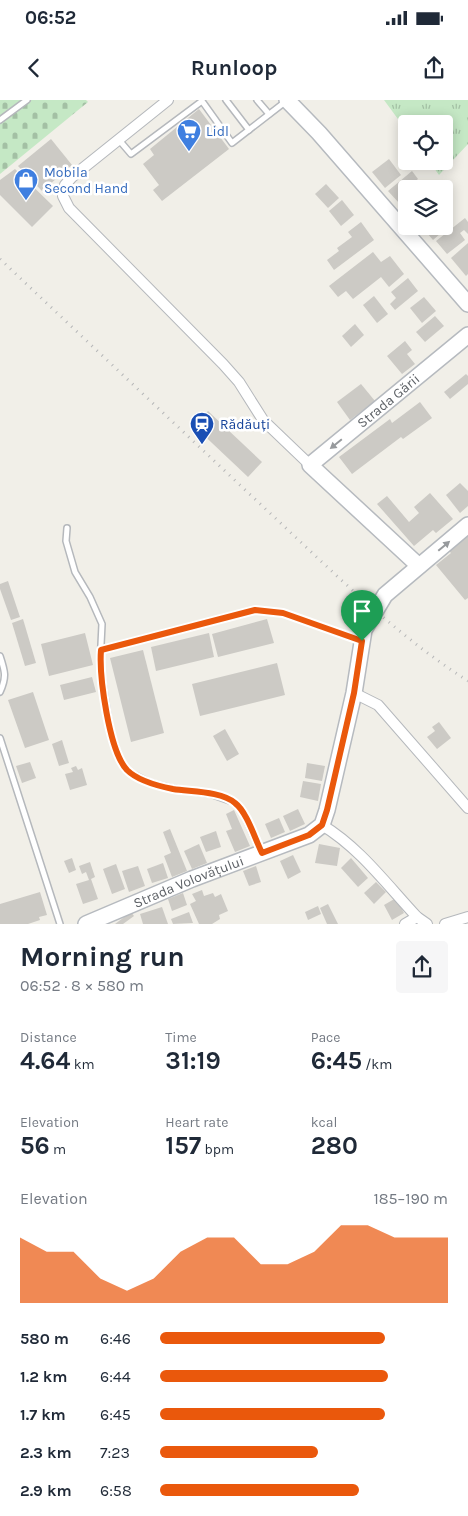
<!DOCTYPE html>
<html lang="en">
<head>
<meta charset="utf-8">
<style>
  :root { --surface:#fff; --page:#f6f6f7; --text:#1f2937; --muted:#747a83; --accent:#ea580c }
  body { margin:0; font-family:Karla,sans-serif; background:var(--page); color:var(--text); height:100vh; display:flex; flex-direction:column; font-size:19px; white-space:nowrap }
  * { box-sizing:border-box; margin:0 }
  p { font-size:16px; color:var(--muted) }
  .icon { flex:none; width:28px; height:28px; fill:none; stroke:currentColor; stroke-width:2; stroke-linecap:round; stroke-linejoin:round }
  .map { position:relative; height:824px; overflow:hidden }
  .side { display:flex; flex-direction:column; background:var(--surface); flex:1 }
  .side>* { flex:none }
  .buttons { position:absolute; left:398px; top:15px; display:grid; gap:10px }
  .buttons a { display:grid; place-items:center; width:55px; height:55px; border-radius:5px; background:var(--surface); box-shadow:0 2px 12px #0003; font-size:25px }
  .pin { position:absolute; display:grid; place-items:center; width:42px; height:42px; color:#fff; margin:-51px -21px; border-radius:50% 50% 50% 0; rotate:-45deg; box-shadow:0 0 5px #0007 }
  .pin .icon { rotate:45deg }
  .round { display:grid; place-items:center; flex:none; width:52px; height:52px; border-radius:5px; background:var(--page) }
  .headline { display:flex; align-items:center; justify-content:space-between; height:85px; padding:0 20px }
  h1 { font-size:28px; font-weight:700; line-height:38px }
  .figures { display:grid; grid-template-columns:repeat(3,1fr); gap:8px; height:85px; padding:5px 20px }
  .figures div { display:grid; align-content:center }
  .figures b { font-size:25px; font-weight:700 }
  .figures small { font-size:14px; font-weight:400 }
  .figures p { font-size:14px }
  .chart { height:140px; padding:10px 20px }
  .chart p { display:flex; justify-content:space-between }
  .chart svg { width:100%; height:90px; margin-top:5px; fill:var(--accent); opacity:.7 }
  ul { padding:0 20px; list-style:none; font-size:16px }
  li { display:grid; grid-template-columns:80px 60px 1fr; align-items:center; height:38px }
  li i { height:12px; border-radius:6px; background:var(--accent) }
  .status { display:flex; justify-content:space-between; align-items:center; height:35px; padding:0 25px; background:var(--surface); direction:ltr }
  .status svg { height:14px; fill:currentColor }
  header { display:flex; justify-content:space-between; align-items:center; height:65px; padding:0 20px; background:var(--surface); font-size:22px; font-weight:700 }
  .map>svg:first-child { display:block }
  .cemetery { fill:url(#cemetery-stones) }
  .park { fill:url(#park-tufts) }
  .building { fill:#cccac5 }
  .lines { fill:none; stroke-linecap:round; stroke-linejoin:round }
  .lane-casing { stroke:#b5b8bc; stroke-width:8 }
  .street-casing { stroke:#b5b8bc; stroke-width:12 }
  .secondary-casing { stroke:#b6babf; stroke-width:18 }
  .lane { stroke:#fff; stroke-width:5 }
  .street { stroke:#fff; stroke-width:10 }
  .secondary { stroke:#fff; stroke-width:15 }
  .rail { stroke:#b6b7b8; stroke-width:3; stroke-dasharray:1 6; stroke-linecap:butt }
  .oneway { fill:#979a9d }
  .route-casing { stroke:#fff; stroke-width:10 }
  .route { stroke:#ea580c; stroke-width:6 }
  .labels { text-anchor:middle; dominant-baseline:central; stroke-width:5; stroke-linejoin:round; paint-order:stroke }
  .shop-label { font-size:14px; fill:#366cbe; stroke:#fff; text-anchor:start }
  .street-label { font-size:14px; fill:#5f6368; stroke:#fff }
  .transit-label { font-size:14px; fill:#164399; stroke:#fff; text-anchor:start }
</style>
</head>
<body>
<div class="status"><b>06:52</b><svg viewBox="0 0 49 12"><path d="M0 12V9h3v3zM5 12V6h3v6zM10 12V3h3v9zM15 12V0h3v12zM26 1h20v11H26zM47 4h2v5h-2z"/></svg></div>
<header><svg class="icon" aria-label="back" viewBox="0 0 24 24"><path d="M15 5l-7 7 7 7"/></svg>Runloop<svg class="icon" aria-label="share" viewBox="0 0 24 24"><path d="M12 15V3M7 8l5-5 5 5M5 13v7h14v-7"/></svg></header>
<div class="map">
<svg width="468" height="824" viewBox="0 0 468 824">
  <defs>
    <pattern id="cemetery-stones" width="16" height="16" patternUnits="userSpaceOnUse" patternTransform="scale(1.25)"><rect width="16" height="16" fill="#c5e8c5"/><path d="M2 7V4a2 2 0 0 1 4 0v3zM10 15v-3a2 2 0 0 1 4 0v3z" fill="#a3c0a4"/></pattern>
    <pattern id="park-tufts" width="24" height="20" patternUnits="userSpaceOnUse" patternTransform="scale(1.25)"><rect width="24" height="20" fill="#c5e8c5"/><path d="M3 7l-1-3M5 7V3M7 7l1-3M15 17l-1-3M17 17v-4M19 17l1-3" fill="none" stroke="#a3c0a4"/></pattern>
  </defs>
  <rect width="100%" height="100%" fill="#f1efe8"/>
  <!-- cemetery -->
  <path class="cemetery" d="M0,0H86L88,2L0,74Z"/>
  <!-- park -->
  <path class="park" d="M384,0H468V44L439,75L429,61H444V24H406V30Z"/>
  <!-- building -->
  <g class="building">
    <path d="M199,9L229,49L162,101L153,90L159,85L143,64L154,55L150,49Z"/>
    <path d="M51,39L72,65L42,91L18,66Z"/>
    <path d="M389,59L401,75L385,88L372,72Z"/>
    <path d="M15,69L53,106L32,127L0,95V80Z"/>
    <path d="M412,71L418,79L406,89V97L399,103L388,91Z"/>
    <path d="M326,84L339,98L328,108L315,94Z"/>
    <path d="M342,100L354,115L341,126L329,111Z"/>
    <path d="M465,118L468,122V134L464,130L460,133L465,140L447,154L436,141Z"/>
    <path d="M444,121L448,127L433,140L421,126H444Z"/>
    <path d="M361,122L374,140L334,170L327,160L339,151L337,148L352,137L348,132Z"/>
    <path d="M468,143V174L466,176L451,158Z"/>
    <path d="M373,152L381,162L390,156L404,174L389,187L381,177L353,199L346,191L338,197L329,186Z"/>
    <path d="M408,178L418,191L395,210L390,204L396,198L391,192Z"/>
    <path d="M374,196L388,214L377,223L363,205Z"/>
    <path d="M424,197L436,211L422,223L410,208Z"/>
    <path d="M435,216L444,226L425,242L416,232Z"/>
    <path d="M355,224L364,235L351,247L342,236Z"/>
    <path d="M405,241L412,250L407,254L415,264L402,274L387,256Z"/>
    <path d="M466,274L468,276V284L450,299L444,292Z"/>
    <path d="M361,284L375,301L350,320L337,302Z"/>
    <path d="M420,302L432,318L403,339L401,337L352,374L339,357L390,319L392,323Z"/>
    <path d="M208,311L262,362L248,377L194,326Z"/>
    <path d="M460,383L468,391V406L460,413L446,395Z"/>
    <path d="M430,393L453,419L436,433L433,430L414,446L377,404L387,396L409,422L419,413L414,407Z"/>
    <path d="M468,436V498L465,500L436,465L451,453L449,451Z"/>
    <path d="M8,481L20,517L11,520L0,489V484Z"/>
    <path d="M23,519L36,563L25,566L12,523Z"/>
    <path d="M267,519L274,543L218,557L212,534Z"/>
    <path d="M85,533L93,565L49,576L41,544Z"/>
    <path d="M209,533L214,557L156,571L151,547Z"/>
    <path d="M143,550L164,633L131,642L110,558Z"/>
    <path d="M277,563L285,595L200,616L192,584Z"/>
    <path d="M92,577L96,592L64,600L60,585Z"/>
    <path d="M33,592L49,640L25,648L8,600Z"/>
    <path d="M439,622L451,638L437,649L427,637L435,631L432,627Z"/>
    <path d="M225,629L239,654L227,661L213,636Z"/>
    <path d="M62,640L69,663L59,666L52,644Z"/>
    <path d="M30,662L36,678L22,683L16,666Z"/>
    <path d="M307,663L325,666L322,681L305,678Z"/>
    <path d="M76,666L78,670L82,668L87,685L70,690L65,674L73,672L71,668Z"/>
    <path d="M303,681L321,684L318,701L300,697Z"/>
    <path d="M298,709L305,724L290,731L283,716Z"/>
    <path d="M234,710L250,746L235,752L226,731L232,729L226,714Z"/>
    <path d="M279,718L285,732L271,738L265,724Z"/>
    <path d="M170,729L187,771L172,777L164,756L171,753L163,732Z"/>
    <path d="M216,731L221,747L206,752L200,737Z"/>
    <path d="M199,744L207,763L192,769L184,751Z"/>
    <path d="M319,744L340,748L337,766L315,763Z"/>
    <path d="M293,755L301,772L288,779L280,761Z"/>
    <path d="M72,758L76,770L69,773L64,761Z"/>
    <path d="M351,758L368,778L358,787L341,768Z"/>
    <path d="M90,762L95,777L91,779L98,799L83,804L76,784L89,780L86,772L82,774L79,766Z"/>
    <path d="M163,763L168,778L152,783L147,769Z"/>
    <path d="M116,764L125,789L112,794L103,769Z"/>
    <path d="M138,766L145,786L129,792L122,771Z"/>
    <path d="M256,766L261,782L249,786L243,771Z"/>
    <path d="M376,782L386,792L374,804L364,793Z"/>
    <path d="M202,790L204,796L213,793L215,797L221,794L228,811L219,815L220,819L212,824H199L190,804L196,801L192,794Z"/>
    <path d="M40,792L47,815L39,817L40,820L28,824H0V804Z"/>
    <path d="M183,793L187,805L172,811L168,799Z"/>
    <path d="M396,798L404,813L392,820L384,805Z"/>
    <path d="M328,804L338,824H327L320,808Z"/>
    <path d="M318,806L321,814L308,820L305,812Z"/>
    <path d="M162,807L168,824H143L140,814Z"/>
    <path d="M131,812L134,816L123,824H115Z"/>
    <path d="M189,812L193,823L173,824L171,819Z"/>
  </g>
  <g class="lines">
    <defs>
      <g id="lane">
        <path d="M226,0L249,30"/>
        <path d="M257,0L269,14"/>
        <path d="M0,20L27,0"/>
        <path d="M119,40L131,54L202,1L232,43L285,2"/>
        <path d="M67,428L66,441L75,472L90,497L102,524L100,565L110,630L119,658L127,671L151,683L171,688L210,694L236,703L243,712L260,750"/>
        <path d="M101,550L255,510L283,513L361,540"/>
        <path d="M0,556C5,571 7,577 0,592"/>
        <path d="M0,638L60,824"/>
      </g>
      <g id="street">
        <path d="M168,0L72,77L65,85L63,96L69,108L223,264L239,282L263,320L310,365"/>
        <path d="M354,593L378,605L468,708"/>
        <path d="M322,725C360,748 387,785 417,817L427,824"/>
        <path d="M405,824L417,817"/>
        <path d="M445,824L468,817"/>
      </g>
      <g id="secondary">
        <path d="M287,0L319,33L468,204"/>
        <path id="s1" d="M419,466L310,365L468,235"/>
        <path id="s2" d="M86,824L192,779L309,735L322,725L327,710L354,593L364,530L385,495L468,425"/>
      </g>
    </defs>
    <!-- lane casing -->
    <use href="#lane" class="lane-casing"/>
    <!-- street casing -->
    <use href="#street" class="street-casing"/>
    <!-- secondary casing -->
    <use href="#secondary" class="secondary-casing"/>
    <!-- lane -->
    <use href="#lane" class="lane"/>
    <!-- street -->
    <use href="#street" class="street"/>
    <!-- secondary -->
    <use href="#secondary" class="secondary"/>
    <!-- rail -->
    <path class="rail" d="M0,159C91,245 181,330 272,415C335,474 396,535 468,581"/>
  </g>
  <!-- one-way arrows -->
  <defs><path id="oneway-solid" d="M-6-.8H1V-3.2L6.5 0L1 3.2V.8H-6Z" transform="scale(1.25)"/></defs>
  <g class="oneway">
    <use href="#oneway-solid" transform="translate(336 344) rotate(141)"/>
    <use href="#oneway-solid" transform="translate(444 446) rotate(-40)"/>
  </g>
  <g class="lines">
    <defs>
      <path id="route" d="M255,510L283,513L362,541L354,593L327,710L322,725L309,735L262,753C255,739 247,712 235,703C221,691 191,692 173,689C158,686 138,681 127,670C109,651 99,576 101,550Z"/>
    </defs>
    <!-- route casing -->
    <use href="#route" class="route-casing"/>
    <!-- route -->
    <use href="#route" class="route"/>
  </g>
  <!-- icons -->
  <defs>
    <symbol id="supermarket-pin" viewBox="-11 -11 22 30"><path d="M0 17L-7.5 6A9.5 9.5 0 1 1 7.5 6Z" fill="#3f7fe0" stroke="#fff"/><path d="M-6-5.5h2.5l.6 2H6L4.5 2H-2.5L-4.4-4H-6ZM-1.5 3.2a1.3 1.3 0 1 0 .1 0ZM3 3.2a1.3 1.3 0 1 0 .1 0Z" fill="#fff"/></symbol>
    <symbol id="shop-pin" viewBox="-11 -11 22 30"><path d="M0 17L-7.5 6A9.5 9.5 0 1 1 7.5 6Z" fill="#3f7fe0" stroke="#fff"/><path d="M-5-2.5h2.3a2.7 3.5 0 0 1 5.4 0H5L5.5 6h-11ZM-1.5-2.5h3a1.5 2.3 0 0 0-3 0Z" fill="#fff"/></symbol>
    <symbol id="station-pin" viewBox="-11 -11 22 30"><path d="M0 17L-7.5 6A9.5 9.5 0 1 1 7.5 6Z" fill="#1a4fb4" stroke="#fff"/><path d="M-3-6H3Q5-6 5-4V2Q5 4 3 4L4.5 6H3L1.5 4h-3L-3 6H-4.5L-3 4Q-5 4-5 2V-4Q-5-6-3-6ZM-3.5-4v3h7v-3ZM-3.5 1v1.5H-2V1ZM2 1v1.5H3.5V1Z" fill="#fff"/></symbol>
  </defs>
  <g fill-rule="evenodd">
    <use href="#supermarket-pin" x="175" y="17" width="28" height="38"/>
    <use href="#shop-pin" x="12" y="66" width="28" height="38"/>
    <use href="#station-pin" x="188" y="310" width="28" height="38"/>
  </g>
  <g class="labels">
    <!-- shop labels -->
    <g class="shop-label">
      <text x="206" y="31">Lidl</text>
      <text x="44" y="72">Mobila<tspan x="44" dy="16">Second Hand</tspan></text>
    </g>
    <!-- street labels -->
    <g class="street-label">
      <text stroke="none"><textPath href="#s1" startOffset="250">Strada Gării</textPath></text>
      <text stroke="none"><textPath href="#s2" startOffset="111">Strada Volovățului</textPath></text>
    </g>
    <!-- transit labels -->
    <g class="transit-label">
      <text x="220" y="324">Rădăuți</text>
    </g>
  </g>
</svg>
<div class="buttons">
<a><svg class="icon" aria-label="locate" viewBox="0 0 24 24"><circle cx="12" cy="12" r="6"/><path d="M12 2v4M12 18v4M2 12h4M18 12h4"/></svg></a>
<a><svg class="icon" aria-label="layers" viewBox="0 0 24 24"><path d="M12 4l9 5-9 5-9-5zM3 14l9 5 9-5"/></svg></a>
</div>
<div class="pin" style="left:362px;top:541px;background:#1e9e55"><svg class="icon" aria-label="arrive" viewBox="0 0 24 24"><path d="M6 21V4h12l-3 4 3 4H6"/></svg></div>
</div>
<section class="side">
<div class="headline"><div><h1>Morning run</h1><p>06:52 · 8 × 580 m</p></div><a class="round"><svg class="icon" aria-label="share" viewBox="0 0 24 24"><path d="M12 15V3M7 8l5-5 5 5M5 13v7h14v-7"/></svg></a></div>
<div class="figures">
<div><p>Distance</p><b>4.64<small> km</small></b></div>
<div><p>Time</p><b>31:19</b></div>
<div><p>Pace</p><b>6:45<small> /km</small></b></div>
</div>
<div class="figures">
<div><p>Elevation</p><b>56<small> m</small></b></div>
<div><p>Heart rate</p><b>157<small> bpm</small></b></div>
<div><p>kcal</p><b>280</b></div>
</div>
<div class="chart"><p><span>Elevation</span>185–190 m</p>
<svg viewBox="0 0 160 44" preserveAspectRatio="none"><path d="M0 44V12L10 19L20 19L30 32L40 38L50 32L60 19L70 12L80 12L90 25L100 25L110 19L120 6L130 6L140 12L150 12L160 12V44z"/></svg>
</div>
<ul>
<li><b>580 m</b>6:46<i style="width:78%"></i></li>
<li><b>1.2 km</b>6:44<i style="width:79%"></i></li>
<li><b>1.7 km</b>6:45<i style="width:78%"></i></li>
<li><b>2.3 km</b>7:23<i style="width:55%"></i></li>
<li><b>2.9 km</b>6:58<i style="width:69%"></i></li>
</ul>
</section>
</body>
</html>
